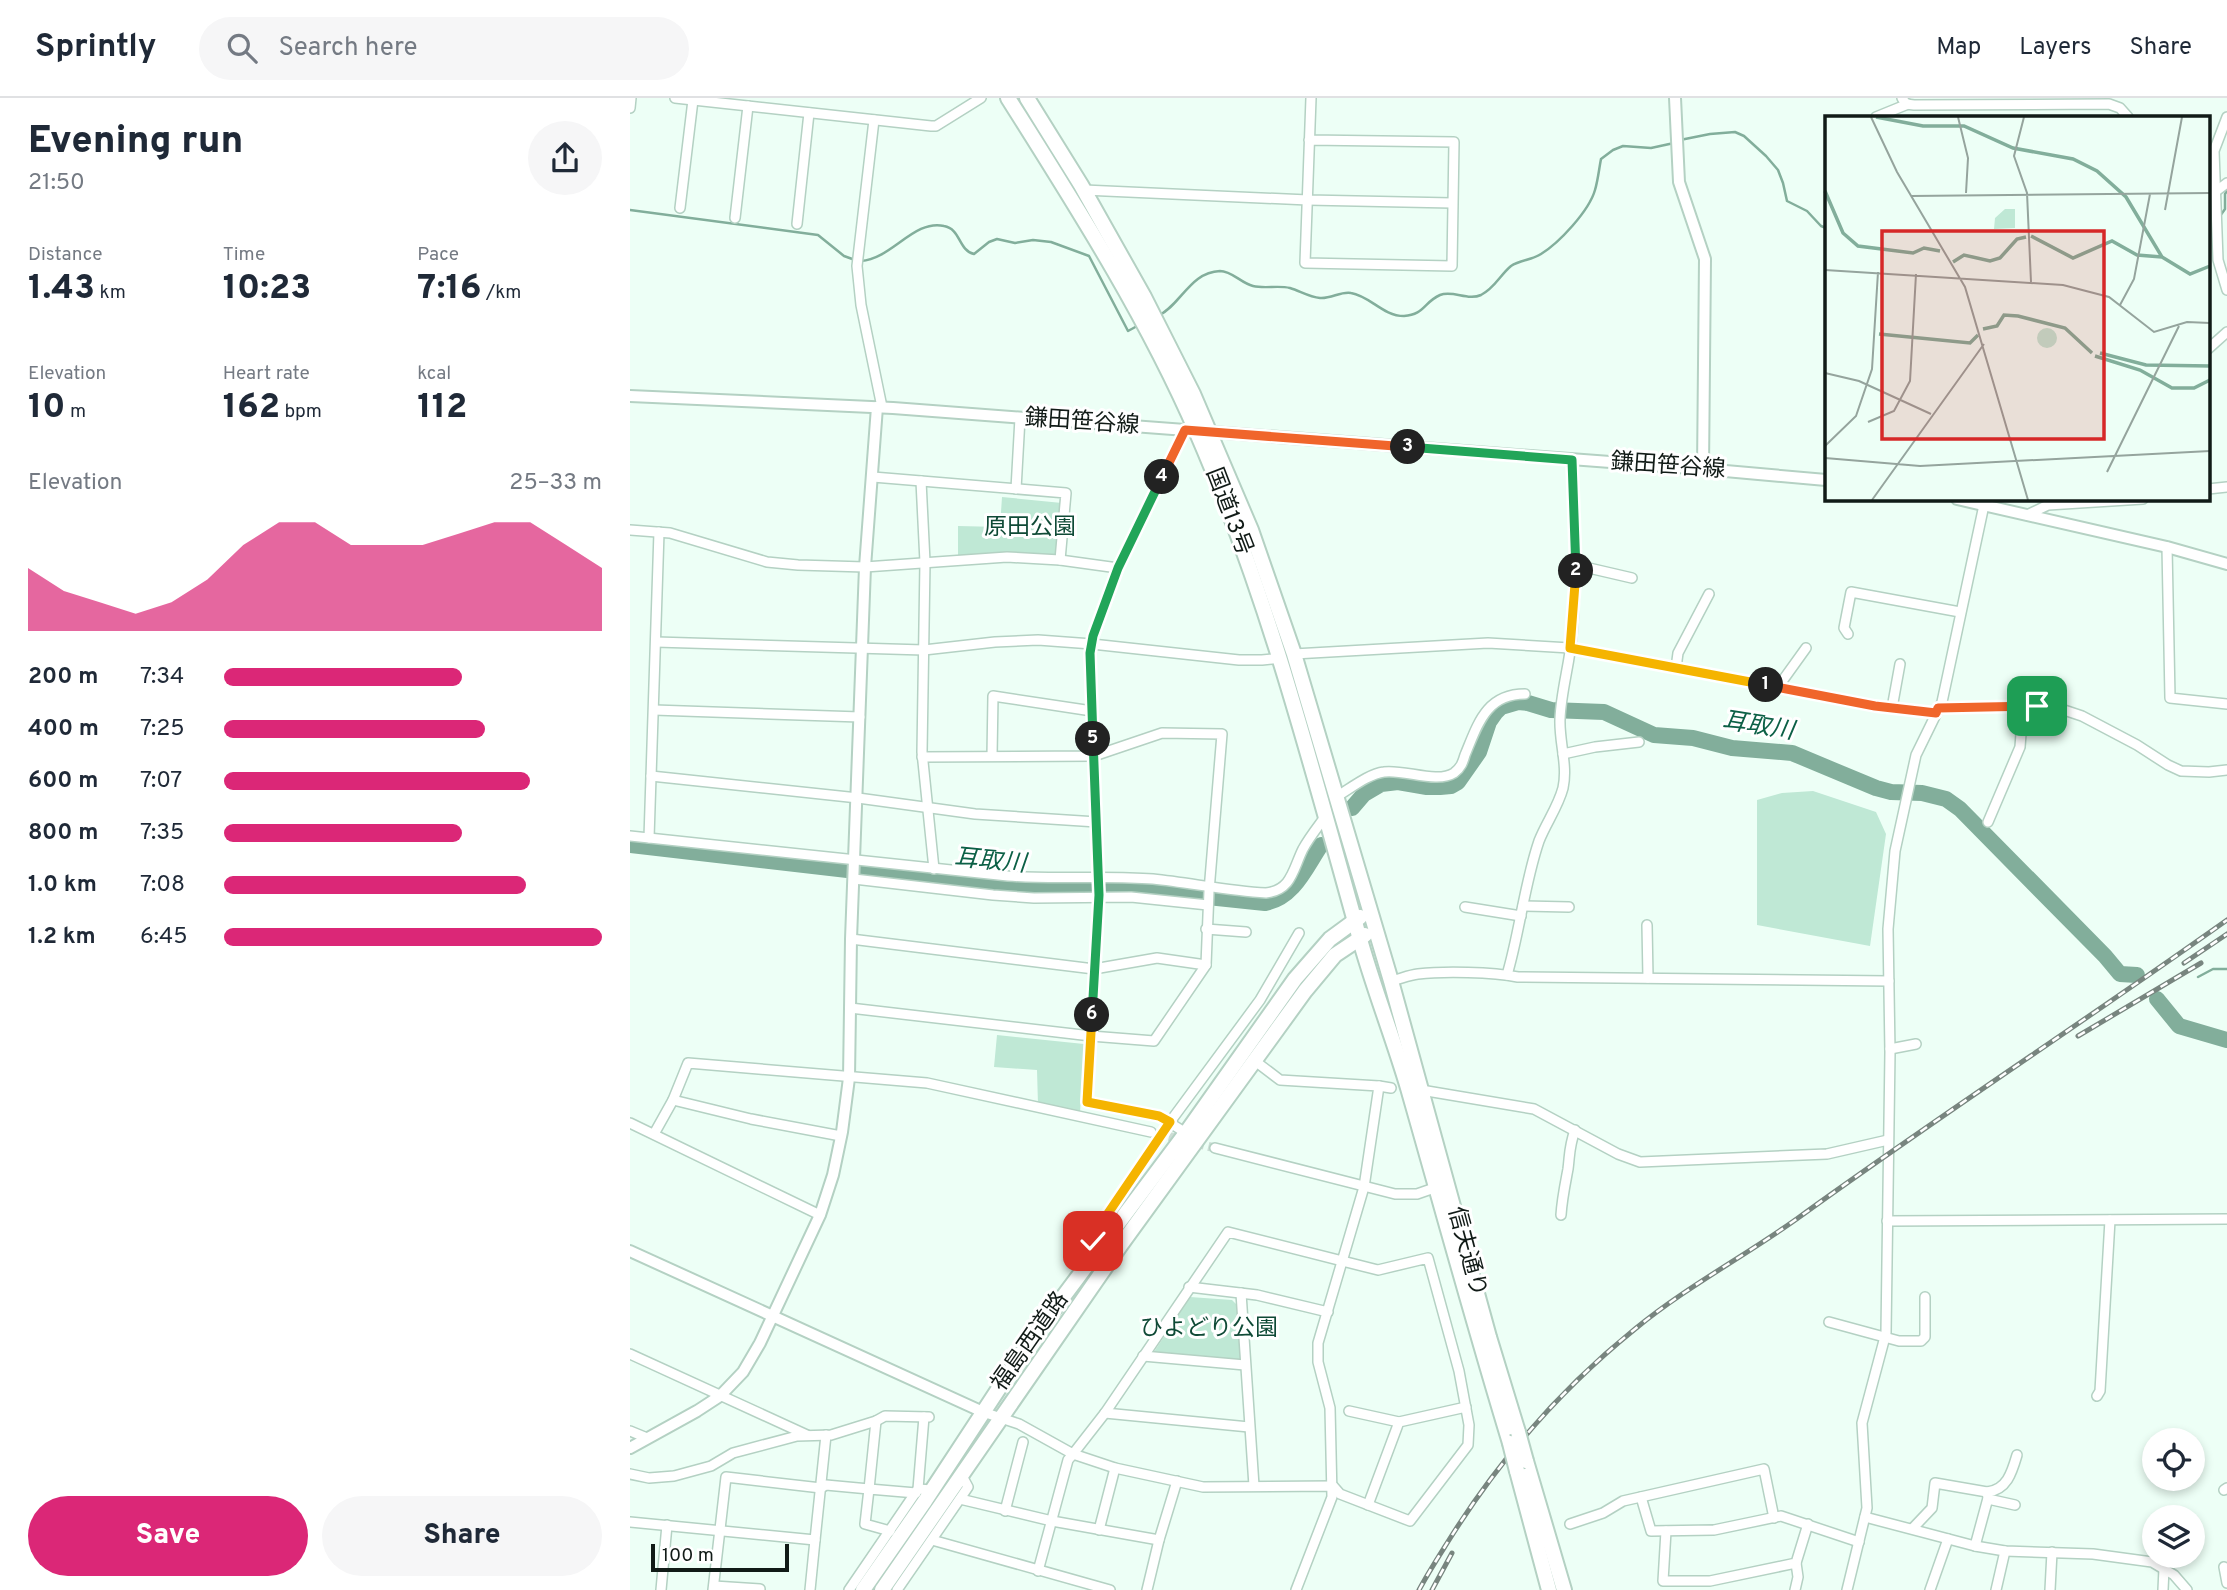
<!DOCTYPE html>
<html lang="en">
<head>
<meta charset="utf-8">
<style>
  :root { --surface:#fff; --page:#f6f6f7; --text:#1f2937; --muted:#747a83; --line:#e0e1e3; --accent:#db2777 }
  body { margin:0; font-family:Overpass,"Noto Sans JP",sans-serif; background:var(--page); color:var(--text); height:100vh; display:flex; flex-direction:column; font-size:26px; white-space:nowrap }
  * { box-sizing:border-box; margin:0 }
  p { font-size:23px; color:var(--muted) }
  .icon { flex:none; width:38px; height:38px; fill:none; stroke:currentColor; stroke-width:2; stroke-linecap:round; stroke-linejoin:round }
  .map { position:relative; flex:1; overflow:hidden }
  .panel { display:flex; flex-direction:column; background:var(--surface); width:630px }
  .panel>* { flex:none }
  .buttons { position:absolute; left:1512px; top:1330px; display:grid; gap:14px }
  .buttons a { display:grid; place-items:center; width:63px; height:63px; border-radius:50%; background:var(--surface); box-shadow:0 4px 10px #0003; font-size:35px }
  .scale { position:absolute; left:21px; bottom:18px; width:138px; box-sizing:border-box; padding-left:7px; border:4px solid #111b17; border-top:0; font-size:19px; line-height:24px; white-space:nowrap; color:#111b17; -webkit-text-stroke:5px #fff; paint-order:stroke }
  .pin { position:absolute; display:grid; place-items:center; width:60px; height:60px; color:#fff; margin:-30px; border-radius:14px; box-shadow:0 4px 10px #0006 }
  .km { position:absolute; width:35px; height:35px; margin:-18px; border-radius:50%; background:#222; color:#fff; font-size:19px; line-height:35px; text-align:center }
  .round { display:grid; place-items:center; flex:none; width:74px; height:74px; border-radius:37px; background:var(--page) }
  .summary { display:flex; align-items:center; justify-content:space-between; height:119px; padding:0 28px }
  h1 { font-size:38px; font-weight:800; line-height:52px }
  .metrics { display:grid; grid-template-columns:repeat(3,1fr); gap:10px; height:119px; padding:7px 28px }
  .metrics div { display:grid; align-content:center }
  .metrics b { font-size:35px; font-weight:800 }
  .metrics small { font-size:19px; font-weight:400 }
  .metrics p { font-size:19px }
  .chart { height:196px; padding:14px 28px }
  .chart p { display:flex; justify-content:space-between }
  .chart svg { width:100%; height:126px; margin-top:7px; fill:var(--accent); opacity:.7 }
  .cta { display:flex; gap:14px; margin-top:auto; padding:14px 28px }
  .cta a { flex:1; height:80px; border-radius:42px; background:var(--accent); color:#fff; font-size:28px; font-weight:800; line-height:80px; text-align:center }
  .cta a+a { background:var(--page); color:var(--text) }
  ul { padding:0 28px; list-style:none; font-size:23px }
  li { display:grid; grid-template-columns:112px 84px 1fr; align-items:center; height:52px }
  li i { height:18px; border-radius:9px; background:var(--accent) }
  header { display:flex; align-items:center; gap:42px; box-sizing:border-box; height:98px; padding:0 35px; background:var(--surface); border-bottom:2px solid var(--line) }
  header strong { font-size:33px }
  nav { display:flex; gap:38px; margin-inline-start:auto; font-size:24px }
  .search { width:490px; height:63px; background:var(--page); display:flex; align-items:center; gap:18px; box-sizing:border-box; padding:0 24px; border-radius:38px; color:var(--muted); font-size:26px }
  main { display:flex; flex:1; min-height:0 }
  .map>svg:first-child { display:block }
  .green { fill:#bfe8d5 }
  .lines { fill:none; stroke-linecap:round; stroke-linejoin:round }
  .stream { stroke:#82ae9b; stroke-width:2.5 }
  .river { stroke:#82ae9b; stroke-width:16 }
  .minor-tunnel { stroke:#ccddd5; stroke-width:9; stroke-dasharray:9 4.5; stroke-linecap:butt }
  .minor-casing { stroke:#b4d1c3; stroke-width:12 }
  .tertiary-casing { stroke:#b4d1c3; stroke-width:14 }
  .trunk-casing { stroke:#b4d1c3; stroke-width:18 }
  .minor { stroke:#fff; stroke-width:9 }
  .tertiary { stroke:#fff; stroke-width:10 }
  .trunk { stroke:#fff; stroke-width:14 }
  .rail-casing { stroke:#78857f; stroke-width:5 }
  .rail { stroke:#fff; stroke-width:2.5; stroke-dasharray:8; stroke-linecap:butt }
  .trunk-bridge-casing { stroke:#b4d1c3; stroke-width:18; stroke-linecap:butt }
  .trunk-bridge { stroke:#fff; stroke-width:14 }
  .split-1-casing { stroke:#fff; stroke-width:14 }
  .split-2-casing { stroke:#fff; stroke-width:14 }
  .split-3-casing { stroke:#fff; stroke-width:14 }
  .split-4-casing { stroke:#fff; stroke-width:14 }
  .split-5-casing { stroke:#fff; stroke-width:14 }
  .split-6-casing { stroke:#fff; stroke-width:14 }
  .split-7-casing { stroke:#fff; stroke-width:14 }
  .split-1 { stroke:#f0652b; stroke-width:9 }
  .split-2 { stroke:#f5b400; stroke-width:9 }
  .split-3 { stroke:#22a559; stroke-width:9 }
  .split-4 { stroke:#f0652b; stroke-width:9 }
  .split-5 { stroke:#22a559; stroke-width:9 }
  .split-6 { stroke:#22a559; stroke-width:9 }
  .split-7 { stroke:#f5b400; stroke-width:9 }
  .labels { text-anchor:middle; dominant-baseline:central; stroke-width:6; stroke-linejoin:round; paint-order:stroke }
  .street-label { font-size:23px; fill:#111b17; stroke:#fff }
  .park-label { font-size:23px; fill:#0f4a36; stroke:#fff }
  .water-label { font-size:24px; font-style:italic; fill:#0c6046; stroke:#fff }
  .inset-river { fill:none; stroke:#82ae9b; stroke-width:3.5 }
  .inset-road { fill:none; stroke:#95a49d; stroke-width:2 }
  .view { fill:#d62828; fill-opacity:0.15; stroke:#d62828; stroke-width:3.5 }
  .inset-edge { fill:none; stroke:#111b17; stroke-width:3.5 }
</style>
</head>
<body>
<header>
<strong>Sprintly</strong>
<div class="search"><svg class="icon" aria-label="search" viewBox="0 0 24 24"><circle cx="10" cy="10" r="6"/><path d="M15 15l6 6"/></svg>Search here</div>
<nav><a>Map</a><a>Layers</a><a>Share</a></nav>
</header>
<main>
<section class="panel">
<div class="summary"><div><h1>Evening run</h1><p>21:50</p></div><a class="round"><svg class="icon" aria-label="share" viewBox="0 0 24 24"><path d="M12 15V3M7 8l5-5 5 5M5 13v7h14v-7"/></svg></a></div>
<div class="metrics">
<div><p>Distance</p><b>1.43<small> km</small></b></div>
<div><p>Time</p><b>10:23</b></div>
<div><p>Pace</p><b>7:16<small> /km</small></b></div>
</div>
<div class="metrics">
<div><p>Elevation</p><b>10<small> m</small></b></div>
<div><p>Heart rate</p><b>162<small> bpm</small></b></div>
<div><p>kcal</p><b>112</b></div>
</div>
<div class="chart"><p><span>Elevation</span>25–33 m</p>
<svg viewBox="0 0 160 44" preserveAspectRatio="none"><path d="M0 44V22L10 30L20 34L30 38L40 34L50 26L60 14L70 6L80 6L90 14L100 14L110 14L120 10L130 6L140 6L150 14L160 22V44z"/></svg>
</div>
<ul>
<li><b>200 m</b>7:34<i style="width:63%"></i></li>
<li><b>400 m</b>7:25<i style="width:69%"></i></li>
<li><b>600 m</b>7:07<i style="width:81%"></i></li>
<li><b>800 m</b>7:35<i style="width:63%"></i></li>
<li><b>1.0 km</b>7:08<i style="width:80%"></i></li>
<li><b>1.2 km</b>6:45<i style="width:100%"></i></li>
</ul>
<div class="cta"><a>Save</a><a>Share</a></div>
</section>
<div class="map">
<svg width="1597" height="1492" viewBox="0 0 1597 1492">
  <rect width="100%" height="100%" fill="#edfff6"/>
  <!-- green -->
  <g class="green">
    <path d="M372,399L432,405L427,460L328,459V428L370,429Z"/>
    <path d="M1183,693L1246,714L1256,736L1240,848L1127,827V702L1152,695Z"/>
    <path d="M367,937L454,946L450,1015L408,1007L407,972L364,969Z"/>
    <path d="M560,1199L602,1202L609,1209L612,1265L522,1257Z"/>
  </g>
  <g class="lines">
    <!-- stream -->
    <g class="stream">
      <path d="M1050,42L1080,36L1105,34L1114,38L1136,58L1148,72L1153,85L1157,103L1177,113L1191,128L1196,130"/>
      <path d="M0,112L188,137L214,158L225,162"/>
      <path d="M1590,118L1595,111V96L1597,93"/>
      <path d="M231,163C262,161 284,121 314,128C331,131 328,152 344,156L359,144L367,141L385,145L403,142L421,144L459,158L498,233L509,227"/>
      <path d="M528,218C551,207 560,174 590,173C602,173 611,185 623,188C635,191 648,187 660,190C670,193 679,199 690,200C701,201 711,193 721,195C740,198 753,218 774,218C794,217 794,204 810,197C823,192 838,203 851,197C865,190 870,177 881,168C890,162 902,162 911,156C929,145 959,113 965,92C968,82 969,71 971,61L983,52L993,48L1021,50L1044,45"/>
      <path d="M1568,879L1583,871H1597"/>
    </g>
    <!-- river -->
    <g class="river">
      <path d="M722,710L734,696L751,686L768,684L797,689H810L821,688L828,684L849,654L859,624L866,614L871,609L888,604L898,605L921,612L974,614L1024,637L1063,640L1102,650L1162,655L1246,690L1261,694L1292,695L1316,701L1330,711L1475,858L1490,876L1507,877"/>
      <path d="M0,747L382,791H501L635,805C664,800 676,769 691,747"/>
      <path d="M1527,901L1549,928L1597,942"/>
    </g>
    <!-- minor-tunnel -->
    <path class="minor-tunnel" d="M526,1035L585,1050"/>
    <defs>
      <g id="minor">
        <path d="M45,0L301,28H306L351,0"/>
        <path d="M1272,0L1276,6L1284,7L1479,6L1490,10L1498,19"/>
        <path d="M0,10L1,0"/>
        <path d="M1246,19L1278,6"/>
        <path d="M1597,19L1584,53L1588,162L1597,192"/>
        <path d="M244,22L227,168L231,207L252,309"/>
        <path d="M679,42L824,44L822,168L675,165C677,110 679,55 681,0"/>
        <path d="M454,92L678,102L822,105"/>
        <path d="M1585,94L1597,85"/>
        <path d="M50,110L63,2"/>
        <path d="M105,120L118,8"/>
        <path d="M167,126L179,15"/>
        <path d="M1578,251L1597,234"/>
        <path d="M243,379L436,395L430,462"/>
        <path d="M291,383L295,464L292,654L304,771"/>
        <path d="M386,391L390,320"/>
        <path d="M1578,391L1597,389"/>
        <path d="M1397,417L1418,407L1513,401"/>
        <path d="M0,432L40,435L137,464L168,467L235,469L377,459L430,462L488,470L463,538L460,555L469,797L457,1004L529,1018L556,1035"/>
        <path d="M1537,449L1540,600L1597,606"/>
        <path d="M946,467L1002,480"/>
        <path d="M488,470L555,332"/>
        <path d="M1218,536L1214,530L1221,494L1330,514"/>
        <path d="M26,544L294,552L365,544L408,542L462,546L609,562H632L651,560"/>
        <path d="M664,556L858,545L940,550L1245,608L1306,615"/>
        <path d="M1046,570L1048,555L1079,496"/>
        <path d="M1148,589L1176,550"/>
        <path d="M1262,610L1270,566"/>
        <path d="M1309,610L1407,608L1431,611L1452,618L1507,647L1538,667L1551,673L1579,674L1597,672"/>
        <path d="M24,612L230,619"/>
        <path d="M933,656L965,649L1009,644"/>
        <path d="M362,658L363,598L462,613"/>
        <path d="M21,678L228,700L345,716L467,724"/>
        <path d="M706,699C720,691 738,676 754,674C774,671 807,686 824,675C831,670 833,664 835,657C848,626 856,596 895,596"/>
        <path d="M1358,724L1390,649L1393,609"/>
        <path d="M0,738L378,778C426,782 475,777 523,781C561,785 598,793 636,795C662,792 663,771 673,751C679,740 687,730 695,719"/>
        <path d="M19,740L29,434"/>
        <path d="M224,781L363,797L404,800L501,799L578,807"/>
        <path d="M893,808L939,809"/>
        <path d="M835,809L891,818"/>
        <path d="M1017,827L1018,880"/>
        <path d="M576,831L616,834"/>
        <path d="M221,841L464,871L527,860L576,867"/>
        <path d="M877,877C890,833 894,787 909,743C916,725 928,709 933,690C938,667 929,644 930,621C931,593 940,565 942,537C947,478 945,421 942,362"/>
        <path d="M761,883C770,881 779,877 788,876C814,873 862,874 888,879L1259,883"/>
        <path d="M220,910L461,938L524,943L576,867L579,793L592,636L532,635L464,658L292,659"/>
        <path d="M1260,951L1286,946"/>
        <path d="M625,963L650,982L749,988L734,1089L688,1245V1264L700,1310L702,1399L666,1492"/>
        <path d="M749,988L761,990"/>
        <path d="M791,992L904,1011L988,1056L1010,1064L1197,1056L1258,1042"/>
        <path d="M43,1002L121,1021L211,1038"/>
        <path d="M0,1025L190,1117"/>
        <path d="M24,1036L43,1002L58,965L297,985L521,1034"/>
        <path d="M585,1050L765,1096H787L810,1088"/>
        <path d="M931,1117C932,1101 935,1087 938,1071C940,1055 939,1049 945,1032"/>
        <path d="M1257,1123L1597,1121"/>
        <path d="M462,1158L461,1148L466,1133L540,1024L630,902L669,835"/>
        <path d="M559,1189L627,1197L698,1214"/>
        <path d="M611,1195L624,1388"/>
        <path d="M1199,1224L1269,1243H1291L1295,1239V1199"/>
        <path d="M0,1256L177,1337"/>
        <path d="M513,1258L615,1267"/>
        <path d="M1467,1298L1470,1293L1480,1122"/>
        <path d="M719,1313L769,1324"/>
        <path d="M353,1314L389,1326L443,1356L485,1370L573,1389L703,1388L710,1396L780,1423L838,1347L839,1327L829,1273L798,1160L748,1172L598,1134L475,1315L443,1356L438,1362L408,1473"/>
        <path d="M475,1315L619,1329"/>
        <path d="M0,1333L17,1340"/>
        <path d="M0,1376L19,1380L44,1378L81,1368L103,1355L167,1338L201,1337L246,1323L255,1318L299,1319"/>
        <path d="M288,1391L294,1319"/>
        <path d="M1594,1392L1597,1390"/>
        <path d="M1357,1394C1377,1392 1382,1374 1387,1357"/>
        <path d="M1011,1399L1021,1433L1084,1432L1151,1418L1229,1444"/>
        <path d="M330,1401L422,1423L529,1442"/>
        <path d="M1358,1401L1385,1407"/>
        <path d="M738,1407L769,1324L836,1309"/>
        <path d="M375,1413L393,1344"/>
        <path d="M1235,1419L1345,1448L1375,1453L1463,1456L1522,1464L1544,1477L1557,1492"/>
        <path d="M0,1424L185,1442L196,1337"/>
        <path d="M940,1426L973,1415L993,1403L1134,1371L1144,1420"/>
        <path d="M1283,1430L1302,1410L1305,1385L1357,1394L1358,1400L1345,1448"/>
        <path d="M469,1432L485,1370"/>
        <path d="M260,1433L235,1426L239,1391L286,1395"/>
        <path d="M1036,1433L1033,1483H1080L1166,1465L1178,1426"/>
        <path d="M302,1442L480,1492"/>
        <path d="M1594,1469L1597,1485"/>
        <path d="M84,1488L130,1491"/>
        <path d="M31,1492L37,1427"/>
        <path d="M83,1492L96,1379L191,1390L196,1387L239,1391L246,1323"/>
        <path d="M180,1492L185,1442"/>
        <path d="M219,1492L288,1391L302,1392"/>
        <path d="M267,1492L338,1389L331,1376"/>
        <path d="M517,1492L529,1442L547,1383"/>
        <path d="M1165,1492L1168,1479L1166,1465"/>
        <path d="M1217,1492L1237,1410L1232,1325L1256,1235L1260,954L1258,831L1265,753L1286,657L1312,604L1354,407"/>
        <path d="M1300,1492L1318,1441"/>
        <path d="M1366,1492L1375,1453"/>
        <path d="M1420,1492L1422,1454"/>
        <path d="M1533,1492L1534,1470"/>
      </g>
      <g id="tertiary">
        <path d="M1045,0L1049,84L1075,161L1073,371"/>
        <path d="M0,298L263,310L1073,371L1196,382"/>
        <path d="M1327,401L1537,449L1597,466"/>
        <path d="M0,1153L353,1314"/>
        <path d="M0,1350L67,1313L90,1298L113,1274L130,1245L190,1117L203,1077L212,1034L219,980L221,841L235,469L247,309"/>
      </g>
      <g id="trunk">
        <path d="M378,0C446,108 516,217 567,335C638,498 681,667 729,838C743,889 763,939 778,990C812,1109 844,1227 880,1345"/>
        <path d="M397,0L451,87L514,199L563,296L621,432L664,556L761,883L859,1239L888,1334"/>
        <path d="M896,1363L934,1492"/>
        <path d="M887,1373L919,1492"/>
        <path d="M233,1492L295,1403L400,1243L556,1035L665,881L700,841L730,819"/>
        <path d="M252,1492L490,1148L675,893L705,857L735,837"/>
      </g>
    </defs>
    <!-- minor casing -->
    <use href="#minor" class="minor-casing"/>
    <!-- tertiary casing -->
    <use href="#tertiary" class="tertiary-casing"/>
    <!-- trunk casing -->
    <use href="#trunk" class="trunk-casing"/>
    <!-- minor -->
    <use href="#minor" class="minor"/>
    <!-- tertiary -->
    <use href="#tertiary" class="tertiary"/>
    <!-- trunk -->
    <use href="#trunk" class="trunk"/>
    <defs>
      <g id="rail">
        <path d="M1554,865L1597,836"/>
        <path d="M1448,938L1571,865"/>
        <path d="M789,1492C798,1475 809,1458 819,1442C869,1362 932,1290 1005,1231C1056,1189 1115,1158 1168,1120C1309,1018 1455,923 1597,822"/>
        <path d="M802,1492L822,1455"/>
      </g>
    </defs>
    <!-- rail casing -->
    <use href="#rail" class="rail-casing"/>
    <!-- rail -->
    <use href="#rail" class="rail"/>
    <defs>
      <g id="trunk-bridge">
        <path d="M888,1334L896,1363"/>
        <path d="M880,1345L887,1373"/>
      </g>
    </defs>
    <!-- trunk-bridge casing -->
    <use href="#trunk-bridge" class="trunk-bridge-casing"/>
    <!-- trunk-bridge -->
    <use href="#trunk-bridge" class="trunk-bridge"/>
  </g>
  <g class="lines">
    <defs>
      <path id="split-1" d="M1136,587L1245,608L1306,615L1308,610L1407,608"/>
      <path id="split-2" d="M946,473L940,550L1136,587"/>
      <path id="split-3" d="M778,349L942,362L946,473"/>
      <path id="split-4" d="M532,379L555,332L778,349"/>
      <path id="split-5" d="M463,641L460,555L463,538L488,470L532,379"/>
      <path id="split-6" d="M462,917L469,797L463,641"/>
      <path id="split-7" d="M462,917L457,1004L529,1018L540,1024L466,1133L463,1143"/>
    </defs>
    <!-- split-1 casing -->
    <use href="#split-1" class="split-1-casing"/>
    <!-- split-2 casing -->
    <use href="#split-2" class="split-2-casing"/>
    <!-- split-3 casing -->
    <use href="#split-3" class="split-3-casing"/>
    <!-- split-4 casing -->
    <use href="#split-4" class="split-4-casing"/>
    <!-- split-5 casing -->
    <use href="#split-5" class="split-5-casing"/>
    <!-- split-6 casing -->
    <use href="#split-6" class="split-6-casing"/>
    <!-- split-7 casing -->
    <use href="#split-7" class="split-7-casing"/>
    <!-- split-1 -->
    <use href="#split-1" class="split-1"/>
    <!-- split-2 -->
    <use href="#split-2" class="split-2"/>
    <!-- split-3 -->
    <use href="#split-3" class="split-3"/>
    <!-- split-4 -->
    <use href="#split-4" class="split-4"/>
    <!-- split-5 -->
    <use href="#split-5" class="split-5"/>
    <!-- split-6 -->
    <use href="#split-6" class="split-6"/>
    <!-- split-7 -->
    <use href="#split-7" class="split-7"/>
  </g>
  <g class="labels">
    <!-- street labels -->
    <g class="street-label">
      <text transform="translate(452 325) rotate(4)">鎌田笹谷線</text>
      <text transform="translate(1038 369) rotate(4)">鎌田笹谷線</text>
      <text transform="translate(598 414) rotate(69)">国道13号</text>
      <text transform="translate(836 1154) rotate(75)">信夫通り</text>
      <text transform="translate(401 1244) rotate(-55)">福島西道路</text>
    </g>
    <!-- park labels -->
    <g class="park-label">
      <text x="400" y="430">原田公園</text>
      <text x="579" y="1231">ひよどり公園</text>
    </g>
    <!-- water labels -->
    <g class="water-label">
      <text transform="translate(1128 629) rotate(9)">耳取川</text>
      <text transform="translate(360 764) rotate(5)">耳取川</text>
    </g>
  </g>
  <!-- overview -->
  <g transform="translate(1195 18)">
    <rect width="385" height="385" fill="#edfff6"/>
    <path d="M180,93H190V112L169,113L170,102ZM212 222a10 10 0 1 1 20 0a10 10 0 1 1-20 0Z" fill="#bfe8d5"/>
    <path class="inset-river" d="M51,1L98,10H139L188,32L248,43L272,55L301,81L337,141L365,158L385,150M0,75L18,117L33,130L88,137L99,132L115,135M206,120L248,142L287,125L312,139L337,141M128,146L139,139L165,145L175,142L192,123L201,121M158,213L172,210L179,199L193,200L240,212L267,237M54,218L145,227L153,219M275,237L321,249L385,250M270,240L315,254L347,272H369L385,264"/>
    <path class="inset-road" d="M46,1L72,56L140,171L203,384M133,1L143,42L141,77M199,1L189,40L202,77L206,166M86,80L385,77M340,94L357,1M0,154L238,169L284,181L329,216L362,206L385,207M295,189L309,163L325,78M0,257L34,265L106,298M43,306L69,295L85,265L91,158M0,330L31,300L47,253L53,156M0,342L95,350L385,335M282,356L354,210M47,384L159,228"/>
    <path class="view" d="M57,115H279V323H57Z"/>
    <rect width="385" height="385" class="inset-edge"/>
  </g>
</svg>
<div class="buttons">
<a><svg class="icon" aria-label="locate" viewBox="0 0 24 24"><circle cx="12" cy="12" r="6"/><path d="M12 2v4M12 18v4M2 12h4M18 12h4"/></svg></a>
<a><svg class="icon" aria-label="layers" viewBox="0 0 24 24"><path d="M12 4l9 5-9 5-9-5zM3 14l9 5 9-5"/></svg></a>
</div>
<div class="scale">100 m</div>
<div class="pin" style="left:1407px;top:608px;background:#1e9e55"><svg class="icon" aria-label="arrive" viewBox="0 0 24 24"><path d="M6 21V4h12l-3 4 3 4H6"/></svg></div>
<div class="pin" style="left:463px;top:1143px;background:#d93025"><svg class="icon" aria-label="check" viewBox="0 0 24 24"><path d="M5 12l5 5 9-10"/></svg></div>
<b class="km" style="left:1136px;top:587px">1</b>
<b class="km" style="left:946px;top:473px">2</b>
<b class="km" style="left:778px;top:349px">3</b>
<b class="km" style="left:532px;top:379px">4</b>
<b class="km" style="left:463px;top:641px">5</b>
<b class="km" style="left:462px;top:917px">6</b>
</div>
</main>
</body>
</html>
